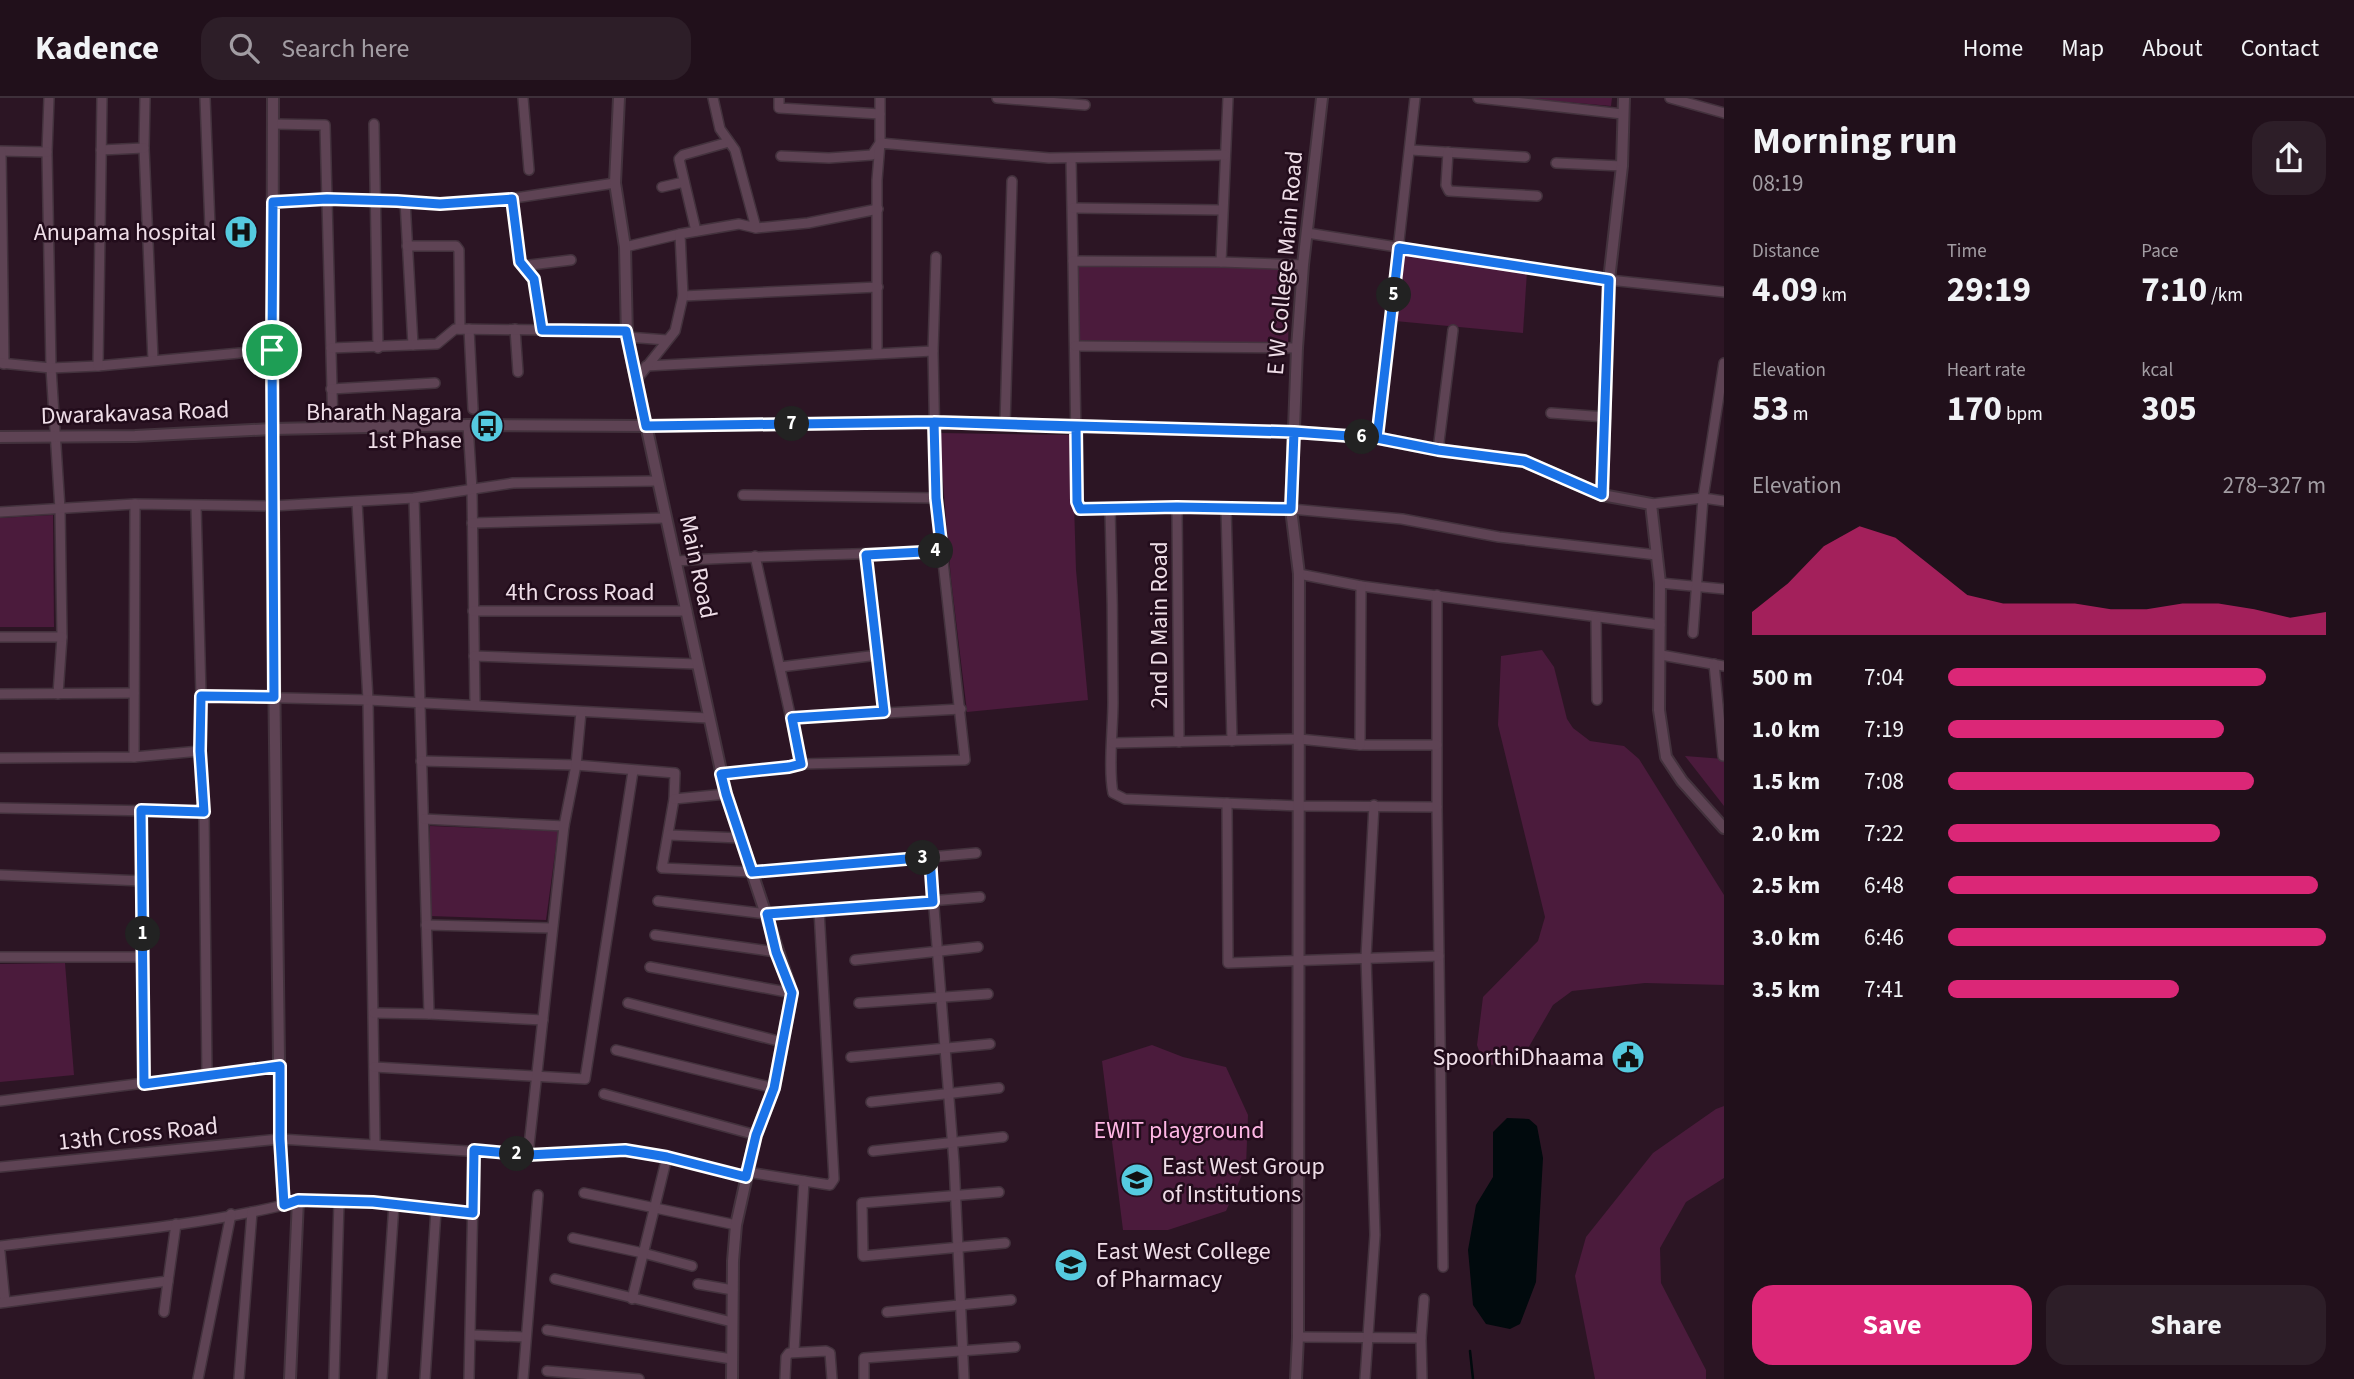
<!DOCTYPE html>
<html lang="en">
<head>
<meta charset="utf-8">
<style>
  :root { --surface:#21101b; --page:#2d1e28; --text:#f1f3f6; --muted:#a29da3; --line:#3e303a; --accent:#db2777 }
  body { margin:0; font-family:"Source Sans 3",sans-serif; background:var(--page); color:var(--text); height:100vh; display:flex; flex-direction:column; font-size:26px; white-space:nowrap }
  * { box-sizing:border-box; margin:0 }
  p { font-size:23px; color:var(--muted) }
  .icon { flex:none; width:38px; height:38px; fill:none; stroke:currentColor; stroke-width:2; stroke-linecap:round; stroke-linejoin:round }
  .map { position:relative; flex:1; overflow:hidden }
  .side { display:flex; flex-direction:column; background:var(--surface); width:630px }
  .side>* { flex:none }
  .pin { position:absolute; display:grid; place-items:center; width:60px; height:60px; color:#fff; margin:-30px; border:4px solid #fff; border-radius:50%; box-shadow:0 2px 7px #0007 }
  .km { position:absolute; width:35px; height:35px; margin:-18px; border-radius:50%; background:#222; color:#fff; font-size:19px; line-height:35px; text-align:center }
  .round { display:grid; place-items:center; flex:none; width:74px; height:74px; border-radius:21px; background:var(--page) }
  .summary { display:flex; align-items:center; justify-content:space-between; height:119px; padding:0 28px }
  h1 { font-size:38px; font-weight:700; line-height:52px }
  .stats { display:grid; grid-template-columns:repeat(3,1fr); gap:10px; height:119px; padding:7px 28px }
  .stats div { display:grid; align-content:center }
  .stats b { font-size:35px; font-weight:700 }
  .stats small { font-size:19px; font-weight:400 }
  .stats p { font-size:19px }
  .chart { height:196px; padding:14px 28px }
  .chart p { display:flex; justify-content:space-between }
  .chart svg { width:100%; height:126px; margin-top:7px; fill:var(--accent); opacity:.7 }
  .button { display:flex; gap:14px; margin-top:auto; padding:14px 28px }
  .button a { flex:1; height:80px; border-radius:21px; background:var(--accent); color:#fff; font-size:28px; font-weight:700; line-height:80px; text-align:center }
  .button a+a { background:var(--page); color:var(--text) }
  ul { padding:0 28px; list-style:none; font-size:23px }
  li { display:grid; grid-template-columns:112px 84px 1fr; align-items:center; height:52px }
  li i { height:18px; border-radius:9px; background:var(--accent) }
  header { display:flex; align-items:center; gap:42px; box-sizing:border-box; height:98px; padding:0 35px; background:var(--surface); border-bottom:2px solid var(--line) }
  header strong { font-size:33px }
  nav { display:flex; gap:38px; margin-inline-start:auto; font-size:24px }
  .search { width:490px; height:63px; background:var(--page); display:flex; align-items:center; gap:18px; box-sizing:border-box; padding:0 24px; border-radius:21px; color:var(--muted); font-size:26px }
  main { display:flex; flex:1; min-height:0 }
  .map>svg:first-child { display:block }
  .green { fill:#4b1b3c }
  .water { fill:#010a0d }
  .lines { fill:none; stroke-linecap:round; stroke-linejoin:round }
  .stream { stroke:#010a0d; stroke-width:2.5 }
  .minor-casing { stroke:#43323d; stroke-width:12 }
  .tertiary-casing { stroke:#43323d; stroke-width:14 }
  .minor { stroke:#5e4354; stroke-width:9 }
  .tertiary { stroke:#5e4354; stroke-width:10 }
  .route-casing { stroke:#fff; stroke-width:14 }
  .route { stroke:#1a73e8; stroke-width:9 }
  .labels { text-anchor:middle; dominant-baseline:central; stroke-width:5; stroke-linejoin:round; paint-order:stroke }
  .poi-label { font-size:24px; fill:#eedde7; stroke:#220c1b; text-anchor:end }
  .street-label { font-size:24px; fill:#eedde7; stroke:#220c1b }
  .park-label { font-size:24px; fill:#feb6e4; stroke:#220c1b }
</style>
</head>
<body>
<header>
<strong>Kadence</strong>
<div class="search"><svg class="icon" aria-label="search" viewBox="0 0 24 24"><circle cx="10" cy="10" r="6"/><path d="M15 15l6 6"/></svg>Search here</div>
<nav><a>Home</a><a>Map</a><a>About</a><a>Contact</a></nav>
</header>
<main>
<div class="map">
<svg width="1724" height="1281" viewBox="0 0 1724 1281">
  <rect width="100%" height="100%" fill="#2c1524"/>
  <!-- green -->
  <g class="green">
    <path d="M1520,0H1612L1611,8Z"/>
    <path d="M1402,154L1527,173L1523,235L1395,223Z"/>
    <path d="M1078,159L1290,165L1288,248L1075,242Z"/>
    <path d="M939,335L1072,337L1076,472L1088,602L967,614L951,481Z"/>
    <path d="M53,417L54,529H0V420Z"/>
    <path d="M1542,552L1554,569L1567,621L1573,630L1590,643L1624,648L1639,661L1724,797V887L1645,885L1572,893L1553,907L1519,966L1484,967L1477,947L1483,899L1538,843L1545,819L1498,627L1501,558Z"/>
    <path d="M1685,658L1724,661V708Z"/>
    <path d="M430,728L558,733L546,822L430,818Z"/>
    <path d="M65,865L74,977L0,984V866Z"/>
    <path d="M1152,947L1183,959L1226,969L1248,1017L1246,1068L1226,1113L1168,1132H1123L1102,963Z"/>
    <path d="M1724,1008V1080L1686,1104L1660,1150L1661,1185L1706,1272V1281H1595L1575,1178L1586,1139L1653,1055L1716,1011Z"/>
  </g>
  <!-- water -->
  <path class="water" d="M1507,1020L1529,1021L1537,1028L1543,1060L1536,1184L1520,1226L1510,1231L1486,1226L1473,1207L1468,1152L1476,1107L1493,1079V1034Z"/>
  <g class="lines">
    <!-- stream -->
    <path class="stream" d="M1470,1253L1473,1281"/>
    <defs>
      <g id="minor">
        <path d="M49,0L47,54L51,270L60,411L62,539L58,596"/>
        <path d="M145,0L144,50L153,262"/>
        <path d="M205,0L210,129"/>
        <path d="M523,0L529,72"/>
        <path d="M779,0V10L880,16"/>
        <path d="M997,0L1085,7"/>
        <path d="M1478,0L1623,16"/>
        <path d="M1670,0L1724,15"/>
        <path d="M273,26L325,27L333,329"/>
        <path d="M374,26L378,250"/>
        <path d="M101,52L144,50"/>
        <path d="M1411,52L1525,59"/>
        <path d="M0,53L47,54"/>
        <path d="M1,54L4,266"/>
        <path d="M1448,54L1446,87L1449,93L1537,98"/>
        <path d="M781,58L829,60L872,57L880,45V0"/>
        <path d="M1071,60L1073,163"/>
        <path d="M1556,65L1622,68"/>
        <path d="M662,89L684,84"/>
        <path d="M512,101L520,164L534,181L542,232"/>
        <path d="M405,103L413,247"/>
        <path d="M273,104L327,101L397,103L440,106L495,103L615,85"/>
        <path d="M1073,110L1222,112"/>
        <path d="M756,130L808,125L878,111"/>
        <path d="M696,133L679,61L683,57L729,44"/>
        <path d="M1307,135L1609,182L1724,194"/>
        <path d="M407,148H456L459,152L460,231"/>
        <path d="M625,149L680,136"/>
        <path d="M1221,164L1228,0"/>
        <path d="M1303,167L1221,164L1073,163L1077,404L1081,411L1177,409L1291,411L1402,421L1499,439L1657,457"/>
        <path d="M522,168L571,162"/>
        <path d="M683,198L878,189"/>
        <path d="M469,231L473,311"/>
        <path d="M515,231L518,274"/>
        <path d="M627,239L667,242"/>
        <path d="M1075,248L1297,250"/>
        <path d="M331,250L437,246L455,231L626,233"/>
        <path d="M877,255V82L880,45L1049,60L1225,57"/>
        <path d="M0,265L51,270L98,268L272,252"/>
        <path d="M98,268L102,0"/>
        <path d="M646,268L933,253"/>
        <path d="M637,281L675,233L683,198L680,136L739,126L756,130L735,52L720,31L713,0"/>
        <path d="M331,291L435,285"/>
        <path d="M1551,315L1606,319"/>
        <path d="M468,327L472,392L475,607"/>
        <path d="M1005,327L1012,83"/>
        <path d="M1377,340L1415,0"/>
        <path d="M1438,352L1453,232"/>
        <path d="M743,397L936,400"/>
        <path d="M414,400L429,916L543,922"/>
        <path d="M357,404L368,602L375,1046"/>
        <path d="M1651,406L1703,400L1724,403"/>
        <path d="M196,408L201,598L200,653L204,714L207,978"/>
        <path d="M1177,409L1179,644"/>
        <path d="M1226,409L1232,643"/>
        <path d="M1110,411C1112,475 1113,540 1113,604C1113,631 1108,670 1113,695L1125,701L1299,708L1437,709"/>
        <path d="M0,414L135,406L272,408L414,400L513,385L657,383"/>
        <path d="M472,425L666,420"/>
        <path d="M866,457L884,614"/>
        <path d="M755,458L801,666"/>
        <path d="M676,463C765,457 854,457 942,453"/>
        <path d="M1299,476L1361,488L1660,527"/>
        <path d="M1660,485L1724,491"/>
        <path d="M1437,497V709L1443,1169"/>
        <path d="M473,513H687"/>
        <path d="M1596,520L1597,602"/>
        <path d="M1693,535L1703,400L1724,265"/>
        <path d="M0,539H62"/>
        <path d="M1661,557L1724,568"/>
        <path d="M474,558L697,566"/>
        <path d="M1714,566L1723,658"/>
        <path d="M780,569L878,557"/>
        <path d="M0,596L134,595"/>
        <path d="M201,598L368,602L708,620"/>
        <path d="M791,620L961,611"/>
        <path d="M1113,645L1299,641L1360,647H1437"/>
        <path d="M1360,647L1361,488"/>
        <path d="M134,659L135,406"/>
        <path d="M0,660L134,659L200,653"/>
        <path d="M421,663L576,667L675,675L674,701L662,770L752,774L930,759L954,1064L964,1281"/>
        <path d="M721,676L789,669L801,666L965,662L936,400L933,253L936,159"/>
        <path d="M674,701L726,696"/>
        <path d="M1227,705L1228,865L1439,858"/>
        <path d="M0,710L204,714"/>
        <path d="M141,712L144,986"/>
        <path d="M424,721L564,728"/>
        <path d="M669,737L740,740"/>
        <path d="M930,759L976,755"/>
        <path d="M0,777L143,783"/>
        <path d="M658,803L767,816L980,799"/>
        <path d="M426,827L552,830"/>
        <path d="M655,837L776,854"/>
        <path d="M0,859H143"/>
        <path d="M855,862L978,849"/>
        <path d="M650,869L792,895"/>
        <path d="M628,905L782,944"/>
        <path d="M859,905L988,896"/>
        <path d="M374,915L429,916"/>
        <path d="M616,952L774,990"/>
        <path d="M851,959L990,946"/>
        <path d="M374,969L585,981L633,673"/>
        <path d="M604,996L756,1037"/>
        <path d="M0,1003L280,968"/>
        <path d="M871,1004L999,990"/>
        <path d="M873,1053L1003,1039"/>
        <path d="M528,1057L564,728L576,667L581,614"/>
        <path d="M0,1069L280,1041L528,1057L625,1052L667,1059L746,1079"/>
        <path d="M747,1074L804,1083L794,1253"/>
        <path d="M804,1083L830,1087L834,1081L819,812"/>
        <path d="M999,1094L862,1105L863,1158L1005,1145"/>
        <path d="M584,1095L736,1127"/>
        <path d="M298,1102L373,1104L473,1115"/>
        <path d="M573,1140L643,1155L692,1168"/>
        <path d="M0,1148C94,1136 192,1129 284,1107"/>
        <path d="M0,1154L5,1204"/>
        <path d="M555,1181L732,1224"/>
        <path d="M698,1186L733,1192"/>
        <path d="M632,1201L667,1059"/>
        <path d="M0,1205L168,1183L176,1126"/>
        <path d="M164,1214L168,1183"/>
        <path d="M887,1214L1011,1202"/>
        <path d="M547,1232L732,1261"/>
        <path d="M472,1237L525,1239"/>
        <path d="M1298,1239L1421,1240"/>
        <path d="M547,1273L639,1281"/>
        <path d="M198,1281L231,1116"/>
        <path d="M239,1281L252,1114"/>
        <path d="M334,1281L339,1103"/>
        <path d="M382,1281L394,1106"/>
        <path d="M425,1281L436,1112"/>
        <path d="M469,1281L474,1052"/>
        <path d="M523,1281L538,1097"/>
        <path d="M785,1281L786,1259L789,1255L826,1253L830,1255L832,1281"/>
        <path d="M864,1281V1260L1015,1249"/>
        <path d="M1365,1281L1375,1137L1366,859L1374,707"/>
        <path d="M1422,1281L1421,1240L1424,1201"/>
      </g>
      <g id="tertiary">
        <path d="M273,0L272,408L280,1041L284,1107L298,1102L290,1281"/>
        <path d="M619,0L615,85L625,149L627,239L726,696L792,895L774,990L756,1037L736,1127L733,1163L732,1281"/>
        <path d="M0,339L135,338L272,331L468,327L646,328L934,324L1294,334L1377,340L1438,352L1524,363L1602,397L1651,406L1660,485L1659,612L1666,659L1682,683L1724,730"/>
        <path d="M1602,397L1609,182L1622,68L1624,0"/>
        <path d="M1296,1281L1298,1239L1299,476L1291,411L1297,250L1303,167L1322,0"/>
      </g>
    </defs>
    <!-- minor casing -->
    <use href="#minor" class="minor-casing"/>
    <!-- tertiary casing -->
    <use href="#tertiary" class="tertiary-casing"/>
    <!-- minor -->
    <use href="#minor" class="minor"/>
    <!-- tertiary -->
    <use href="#tertiary" class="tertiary"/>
  </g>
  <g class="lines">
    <defs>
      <path id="route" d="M272,252L274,599L201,598L200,653L204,714L141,712L144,986L280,968V1041L284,1107L298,1102L373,1104L473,1115L474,1052L528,1057L625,1052L667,1059L746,1079L756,1037L774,990L792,895L776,854L767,816L933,804L930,759L752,774L726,696L721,676L789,669L801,666L792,620L884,614L866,457L942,453L936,400L934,324L1294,334L1377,340L1399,150L1609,182L1602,397L1524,363L1438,352L1377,340L1294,334L1291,411L1177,409L1080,411L1077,404L1076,329L934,324L646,328L626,233L542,232L534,181L520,164L512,101L440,106L397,103L327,101L273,104L272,252"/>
    </defs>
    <!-- route casing -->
    <use href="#route" class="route-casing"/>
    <!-- route -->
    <use href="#route" class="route"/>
  </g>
  <!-- icons -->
  <defs>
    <symbol id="hospital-disc" viewBox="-11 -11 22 22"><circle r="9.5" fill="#55cadf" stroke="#220c1b"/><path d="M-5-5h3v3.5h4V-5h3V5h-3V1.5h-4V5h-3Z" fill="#111"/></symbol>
    <symbol id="bus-disc" viewBox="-11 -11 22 22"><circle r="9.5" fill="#55cadf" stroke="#220c1b"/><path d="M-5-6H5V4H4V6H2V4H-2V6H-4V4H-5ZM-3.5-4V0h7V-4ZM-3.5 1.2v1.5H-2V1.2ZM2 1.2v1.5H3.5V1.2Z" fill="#111"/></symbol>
    <symbol id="civic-disc" viewBox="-11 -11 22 22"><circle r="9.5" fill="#55cadf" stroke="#220c1b"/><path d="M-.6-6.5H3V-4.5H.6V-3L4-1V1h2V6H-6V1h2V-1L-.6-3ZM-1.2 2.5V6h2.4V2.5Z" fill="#111"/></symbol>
    <symbol id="university-disc" viewBox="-11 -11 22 22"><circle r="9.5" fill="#55cadf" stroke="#220c1b"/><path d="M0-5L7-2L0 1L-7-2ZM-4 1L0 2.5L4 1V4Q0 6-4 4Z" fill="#111"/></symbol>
  </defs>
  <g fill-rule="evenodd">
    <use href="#hospital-disc" x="222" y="115" width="38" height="38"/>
    <use href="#bus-disc" x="468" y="309" width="38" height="38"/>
    <use href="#civic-disc" x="1609" y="940" width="38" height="38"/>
    <use href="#university-disc" x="1118" y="1063" width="38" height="38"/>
    <use href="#university-disc" x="1052" y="1148" width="38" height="38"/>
  </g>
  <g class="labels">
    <!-- poi labels -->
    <g class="poi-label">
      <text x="216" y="134">Anupama hospital</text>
      <text x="462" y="314">Bharath Nagara<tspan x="462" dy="28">1st Phase</tspan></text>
      <text x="1604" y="959">SpoorthiDhaama</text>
      <text x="1162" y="1068" text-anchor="start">East West Group<tspan x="1162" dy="28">of Institutions</tspan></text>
      <text x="1096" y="1153" text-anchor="start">East West College<tspan x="1096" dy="28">of Pharmacy</tspan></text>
    </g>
    <!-- street labels -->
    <g class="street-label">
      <text transform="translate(1285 165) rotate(-85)">E W College Main Road</text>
      <text transform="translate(135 315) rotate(-2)">Dwarakavasa Road</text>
      <text transform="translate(698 469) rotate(78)">Main Road</text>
      <text x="580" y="494">4th Cross Road</text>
      <text transform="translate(1159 527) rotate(-90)">2nd D Main Road</text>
      <text transform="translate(138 1036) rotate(-6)">13th Cross Road</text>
    </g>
    <!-- park labels -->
    <g class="park-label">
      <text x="1179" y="1032">EWIT playground</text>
    </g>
  </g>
</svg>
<div class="pin" style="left:272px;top:252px;background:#1e9e55"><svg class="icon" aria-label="arrive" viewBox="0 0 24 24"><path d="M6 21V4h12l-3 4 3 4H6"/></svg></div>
<b class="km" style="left:143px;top:836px">1</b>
<b class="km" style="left:517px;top:1056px">2</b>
<b class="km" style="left:923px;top:760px">3</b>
<b class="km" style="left:936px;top:453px">4</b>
<b class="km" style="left:1394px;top:197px">5</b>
<b class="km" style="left:1362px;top:339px">6</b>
<b class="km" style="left:792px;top:326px">7</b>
</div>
<section class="side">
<div class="summary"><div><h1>Morning run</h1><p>08:19</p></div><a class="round"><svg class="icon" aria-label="share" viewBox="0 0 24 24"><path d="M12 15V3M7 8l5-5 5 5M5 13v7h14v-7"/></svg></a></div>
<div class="stats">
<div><p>Distance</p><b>4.09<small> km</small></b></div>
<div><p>Time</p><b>29:19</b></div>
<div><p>Pace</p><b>7:10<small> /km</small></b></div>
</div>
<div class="stats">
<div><p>Elevation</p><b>53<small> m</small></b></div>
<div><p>Heart rate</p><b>170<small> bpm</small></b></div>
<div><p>kcal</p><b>305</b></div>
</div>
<div class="chart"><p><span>Elevation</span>278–327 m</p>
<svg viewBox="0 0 160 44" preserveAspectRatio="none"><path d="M0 44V36L10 26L20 13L30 6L40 10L50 20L60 30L70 33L80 33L90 33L100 35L110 35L120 33L130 33L140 35L150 38L160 36V44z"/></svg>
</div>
<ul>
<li><b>500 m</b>7:04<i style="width:84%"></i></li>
<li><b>1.0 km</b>7:19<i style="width:73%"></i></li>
<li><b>1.5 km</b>7:08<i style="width:81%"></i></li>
<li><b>2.0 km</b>7:22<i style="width:72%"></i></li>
<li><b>2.5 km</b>6:48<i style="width:98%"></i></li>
<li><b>3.0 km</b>6:46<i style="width:100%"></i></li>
<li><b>3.5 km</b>7:41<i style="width:61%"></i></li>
</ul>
<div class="button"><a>Save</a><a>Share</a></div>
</section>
</main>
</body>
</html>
